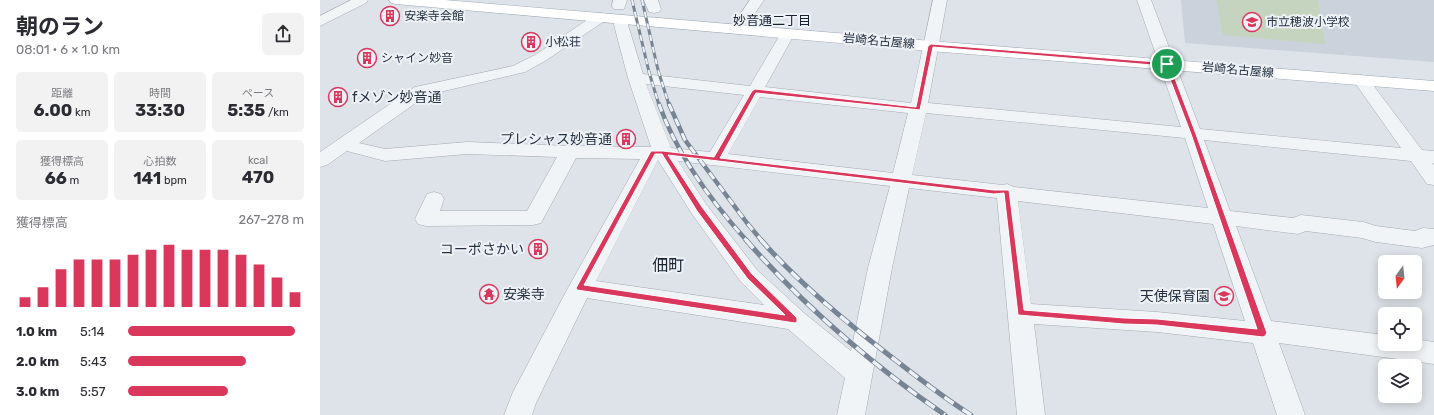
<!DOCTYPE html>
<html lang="ja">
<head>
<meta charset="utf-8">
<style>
  :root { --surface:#fff; --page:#f2f2f3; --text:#2b2b33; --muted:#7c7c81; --accent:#d9385c }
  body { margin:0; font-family:Rubik,"Noto Sans JP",sans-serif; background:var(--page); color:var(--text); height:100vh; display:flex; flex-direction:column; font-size:15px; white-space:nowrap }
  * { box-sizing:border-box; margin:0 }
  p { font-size:13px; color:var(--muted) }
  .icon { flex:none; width:22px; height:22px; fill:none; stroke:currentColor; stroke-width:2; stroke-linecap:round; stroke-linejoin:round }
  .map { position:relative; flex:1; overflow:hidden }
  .sheet { display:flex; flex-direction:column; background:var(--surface); width:320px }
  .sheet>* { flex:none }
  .needle { width:26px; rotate:195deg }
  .buttons { position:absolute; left:1058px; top:255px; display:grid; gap:8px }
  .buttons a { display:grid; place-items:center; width:44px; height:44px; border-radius:6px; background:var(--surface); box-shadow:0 2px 10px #0003; font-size:20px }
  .pin { position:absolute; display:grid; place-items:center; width:34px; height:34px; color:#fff; margin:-17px; border:2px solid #fff; border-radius:50%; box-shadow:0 1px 4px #0007 }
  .round { display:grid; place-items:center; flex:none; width:42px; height:42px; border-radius:6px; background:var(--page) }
  .summary { display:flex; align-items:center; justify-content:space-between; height:68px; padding:0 16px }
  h1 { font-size:22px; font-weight:700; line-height:30px }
  .stats { display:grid; grid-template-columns:repeat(3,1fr); gap:6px; height:68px; padding:4px 16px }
  .stats div { display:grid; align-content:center; border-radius:6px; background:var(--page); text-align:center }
  .stats b { font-size:17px; font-weight:700 }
  .stats small { font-size:11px; font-weight:400 }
  .stats p { font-size:11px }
  .chart { height:112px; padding:8px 16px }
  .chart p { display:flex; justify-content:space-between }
  .chart svg { width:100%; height:72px; margin-top:4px; stroke:var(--accent); stroke-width:6 }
  ul { padding:0 16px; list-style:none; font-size:13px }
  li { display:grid; grid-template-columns:64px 48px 1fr; align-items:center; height:30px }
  li i { height:10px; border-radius:5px; background:var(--accent) }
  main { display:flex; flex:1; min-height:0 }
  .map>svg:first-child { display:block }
  .built { fill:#ccd2db }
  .green { fill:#c5d4be }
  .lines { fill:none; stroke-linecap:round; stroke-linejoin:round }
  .minor-casing { stroke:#a3aab3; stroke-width:1 }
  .major-casing { stroke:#9ca8b6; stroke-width:1 }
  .minor { fill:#f1f4f7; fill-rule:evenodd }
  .major { fill:#fff; fill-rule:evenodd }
  .rail-far2-casing { stroke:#768494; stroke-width:3 }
  .rail-far1-casing { stroke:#768494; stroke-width:4.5 }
  .rail-casing { stroke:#768494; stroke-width:5 }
  .rail-far2 { stroke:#eef2f6; stroke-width:2; stroke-dasharray:6; stroke-linecap:butt }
  .rail-far1 { stroke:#eef2f6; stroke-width:3; stroke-dasharray:8; stroke-linecap:butt }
  .rail { stroke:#eef2f6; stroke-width:3.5; stroke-dasharray:11; stroke-linecap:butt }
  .route { fill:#d9385c; stroke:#fff; fill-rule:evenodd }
  .labels { text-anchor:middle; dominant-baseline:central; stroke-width:4; stroke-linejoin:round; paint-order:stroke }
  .far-poi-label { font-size:12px; fill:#263241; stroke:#eef2f6; text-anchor:start }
  .far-street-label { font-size:12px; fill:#263241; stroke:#eef2f6 }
  .far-neighbourhood-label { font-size:13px; fill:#182332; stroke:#eef2f6 }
  .poi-label { font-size:14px; fill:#263241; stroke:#eef2f6; text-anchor:end }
  .quarter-label { font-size:16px; fill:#182332; stroke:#eef2f6 }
</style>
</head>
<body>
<main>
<section class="sheet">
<div class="summary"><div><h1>朝のラン</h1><p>08:01 · 6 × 1.0 km</p></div><a class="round"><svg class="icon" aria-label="share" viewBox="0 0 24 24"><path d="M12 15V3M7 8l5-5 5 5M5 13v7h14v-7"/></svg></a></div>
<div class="stats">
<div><p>距離</p><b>6.00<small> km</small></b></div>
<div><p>時間</p><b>33:30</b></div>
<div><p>ペース</p><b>5:35<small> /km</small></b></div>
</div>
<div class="stats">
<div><p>獲得標高</p><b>66<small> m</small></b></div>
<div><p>心拍数</p><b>141<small> bpm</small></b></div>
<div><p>kcal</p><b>470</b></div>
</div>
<div class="chart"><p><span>獲得標高</span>267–278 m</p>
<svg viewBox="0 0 160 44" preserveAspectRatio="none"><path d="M5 44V38M15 44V32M25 44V21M35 44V15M45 44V15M55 44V15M65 44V12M75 44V9M85 44V6M95 44V9M105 44V9M115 44V9M125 44V12M135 44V18M145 44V26M155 44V35"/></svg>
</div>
<ul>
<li><b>1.0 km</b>5:14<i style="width:95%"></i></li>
<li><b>2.0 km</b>5:43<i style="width:67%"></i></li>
<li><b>3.0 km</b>5:57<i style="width:57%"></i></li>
</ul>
</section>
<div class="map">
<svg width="1114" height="415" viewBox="0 0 1114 415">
  <rect width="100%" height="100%" fill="#dee3e9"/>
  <!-- built -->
  <path class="built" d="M861,0H1114V62L865,43Z"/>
  <!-- green -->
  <path class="green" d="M896,0H998L1005,44L903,35Z"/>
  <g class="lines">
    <defs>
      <g id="minor">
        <path d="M31,0H48L46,3L0,26V16Z"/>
        <path d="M293,0H307L304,9H294L292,6Z"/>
        <path d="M324,0H338L341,9L339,12L334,13L329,12Z"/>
        <path d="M430,0H444L431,19L426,20L421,19L419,16Z"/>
        <path d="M613,0H627L608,103L861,127L817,0H831L880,129L1081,148L1033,80L1035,77L1041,75L1047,77L1102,150L1114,151V163H1112L1114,165V185L1107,184L1091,161L884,140L910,211L973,218L981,215L1043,222L1056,226L1095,231L1103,228L1114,229V245L1102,248L1056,242L1042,238L986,231L978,234L916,226L951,321L1065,335V344H1095V339L1114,342V364L959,343L985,415H957L933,343L837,332L714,324L725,415H697L677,198L589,188L572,268L545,415H517L525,378L468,329L267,298L216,403L212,415H184L193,392L248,288L320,159L256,158L221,223L213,225L106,226L98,224L95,219L107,194L114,192L121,194L124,199L120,211H207L237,157L147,154L65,161L27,151L7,165L0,167V152L95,87L193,66L215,55L276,14L281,13L286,14L288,17L286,20L225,61L205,72L107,95L39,143L65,149L147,142L250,146L331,147L308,78L294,25V19L296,16L301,15L306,16L308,19V25L323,74L430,86L461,33L463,30L468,29L473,30L475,33L445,87L591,103ZM326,84L424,95L390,152L351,148ZM440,97L588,113L573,173L408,154ZM606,113L865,138L888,208L694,187L687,184L683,185L592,175ZM338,160L372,214L421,282L444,305L276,281ZM358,161L570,186L548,268L531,351L484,313L437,270L386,204ZM698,201L893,224L925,321L837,312L711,304Z"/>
      </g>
      <path id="major" d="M69,0H125L611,41L1114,81V91L611,51L76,4L71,3Z"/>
    </defs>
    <!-- minor casing -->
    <use href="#minor" class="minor-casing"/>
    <!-- major casing -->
    <use href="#major" class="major-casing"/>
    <!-- minor -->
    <use href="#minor" class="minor"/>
    <!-- major -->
    <use href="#major" class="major"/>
    <defs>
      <g id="rail-far2">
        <path d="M312,0L329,72L339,105"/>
        <path d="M322,0L338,70L349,105"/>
      </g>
      <g id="rail-far1">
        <path d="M339,104C357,155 391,201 427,241"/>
        <path d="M349,104L365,140L427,223L442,241"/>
      </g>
      <g id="rail">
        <path d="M426,240C485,307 551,364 625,415"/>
        <path d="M441,240C478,282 521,318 565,352C593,374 621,396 651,415"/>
      </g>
    </defs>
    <!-- rail-far2 casing -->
    <use href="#rail-far2" class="rail-far2-casing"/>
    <!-- rail-far1 casing -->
    <use href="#rail-far1" class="rail-far1-casing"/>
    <!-- rail casing -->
    <use href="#rail" class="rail-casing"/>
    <!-- rail-far2 -->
    <use href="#rail-far2" class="rail-far2"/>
    <!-- rail-far1 -->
    <use href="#rail-far1" class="rail-far1"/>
    <!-- rail -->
    <use href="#rail" class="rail"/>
  </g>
  <!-- route -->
  <path class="route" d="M611,44L849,63L876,134L947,333L945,336L943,337L837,325L804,324L698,315L684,193L674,194L348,155L382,207L432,274L477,318V322L475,323L257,290L256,288L331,151H343L394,157L432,91L435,89L596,107L608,46ZM613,47L845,66L871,134L937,329L837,319L804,318L704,310L689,190H674L400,158L436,93L600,110ZM335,154H342L377,211L427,278L465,315L264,285Z"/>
  <!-- icons -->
  <defs>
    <symbol id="building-ring" viewBox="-11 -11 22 22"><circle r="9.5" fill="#eef2f6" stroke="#d9385c" stroke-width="1.5"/><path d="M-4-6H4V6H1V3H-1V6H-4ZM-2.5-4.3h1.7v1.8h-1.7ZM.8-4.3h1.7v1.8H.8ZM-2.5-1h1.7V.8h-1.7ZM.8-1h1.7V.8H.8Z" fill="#d9385c"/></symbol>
    <symbol id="school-ring" viewBox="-11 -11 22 22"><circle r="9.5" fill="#eef2f6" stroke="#d9385c" stroke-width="1.5"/><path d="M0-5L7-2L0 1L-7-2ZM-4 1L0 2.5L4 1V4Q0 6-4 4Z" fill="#d9385c"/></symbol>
    <symbol id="temple-ring" viewBox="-11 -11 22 22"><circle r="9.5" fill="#eef2f6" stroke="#d9385c" stroke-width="1.5"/><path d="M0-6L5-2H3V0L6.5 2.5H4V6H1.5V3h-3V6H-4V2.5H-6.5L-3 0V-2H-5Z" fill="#d9385c"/></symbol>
  </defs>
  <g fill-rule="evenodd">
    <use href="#building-ring" x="59" y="5" width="22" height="22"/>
    <use href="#school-ring" x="921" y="11" width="22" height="22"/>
    <use href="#building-ring" x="200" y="31" width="22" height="22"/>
    <use href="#building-ring" x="36" y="47" width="22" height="22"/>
    <use href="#building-ring" x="7" y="86" width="22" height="22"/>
    <use href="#building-ring" x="295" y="128" width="22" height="22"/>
    <use href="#building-ring" x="207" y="238" width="22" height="22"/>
    <use href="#temple-ring" x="158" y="283" width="22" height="22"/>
    <use href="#school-ring" x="893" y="285" width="22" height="22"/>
  </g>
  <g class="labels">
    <!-- far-poi labels -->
    <g class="far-poi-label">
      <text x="84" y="16">安楽寺会館</text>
      <text x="946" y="22">市立穂波小学校</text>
      <text x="225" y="42">小松荘</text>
      <text x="61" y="58">シャイン妙音</text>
    </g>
    <!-- far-street labels -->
    <g class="far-street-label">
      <text transform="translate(559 41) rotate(5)">岩崎名古屋線</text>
      <text transform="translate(918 70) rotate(5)">岩崎名古屋線</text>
    </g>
    <!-- far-neighbourhood labels -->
    <g class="far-neighbourhood-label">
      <text x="452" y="20">妙音通二丁目</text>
    </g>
    <!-- poi labels -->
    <g class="poi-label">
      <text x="32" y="97" text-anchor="start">fメゾン妙音通</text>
      <text x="292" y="139">プレシャス妙音通</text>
      <text x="204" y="249">コーポさかい</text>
      <text x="183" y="294" text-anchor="start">安楽寺</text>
      <text x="890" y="296">天使保育園</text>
    </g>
    <!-- quarter labels -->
    <g class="quarter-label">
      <text x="348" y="265">佃町</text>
    </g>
  </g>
</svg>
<div class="buttons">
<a><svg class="needle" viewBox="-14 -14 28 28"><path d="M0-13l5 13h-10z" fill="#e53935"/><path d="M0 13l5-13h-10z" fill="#7c7c81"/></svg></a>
<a><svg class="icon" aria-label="locate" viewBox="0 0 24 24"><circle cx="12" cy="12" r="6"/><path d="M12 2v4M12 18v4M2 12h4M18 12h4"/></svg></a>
<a><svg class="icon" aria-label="layers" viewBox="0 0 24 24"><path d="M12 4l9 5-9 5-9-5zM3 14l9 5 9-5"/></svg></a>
</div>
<div class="pin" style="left:847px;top:64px;background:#1e9e55"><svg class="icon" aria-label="arrive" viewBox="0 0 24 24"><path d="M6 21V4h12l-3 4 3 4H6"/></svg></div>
</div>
</main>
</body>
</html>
